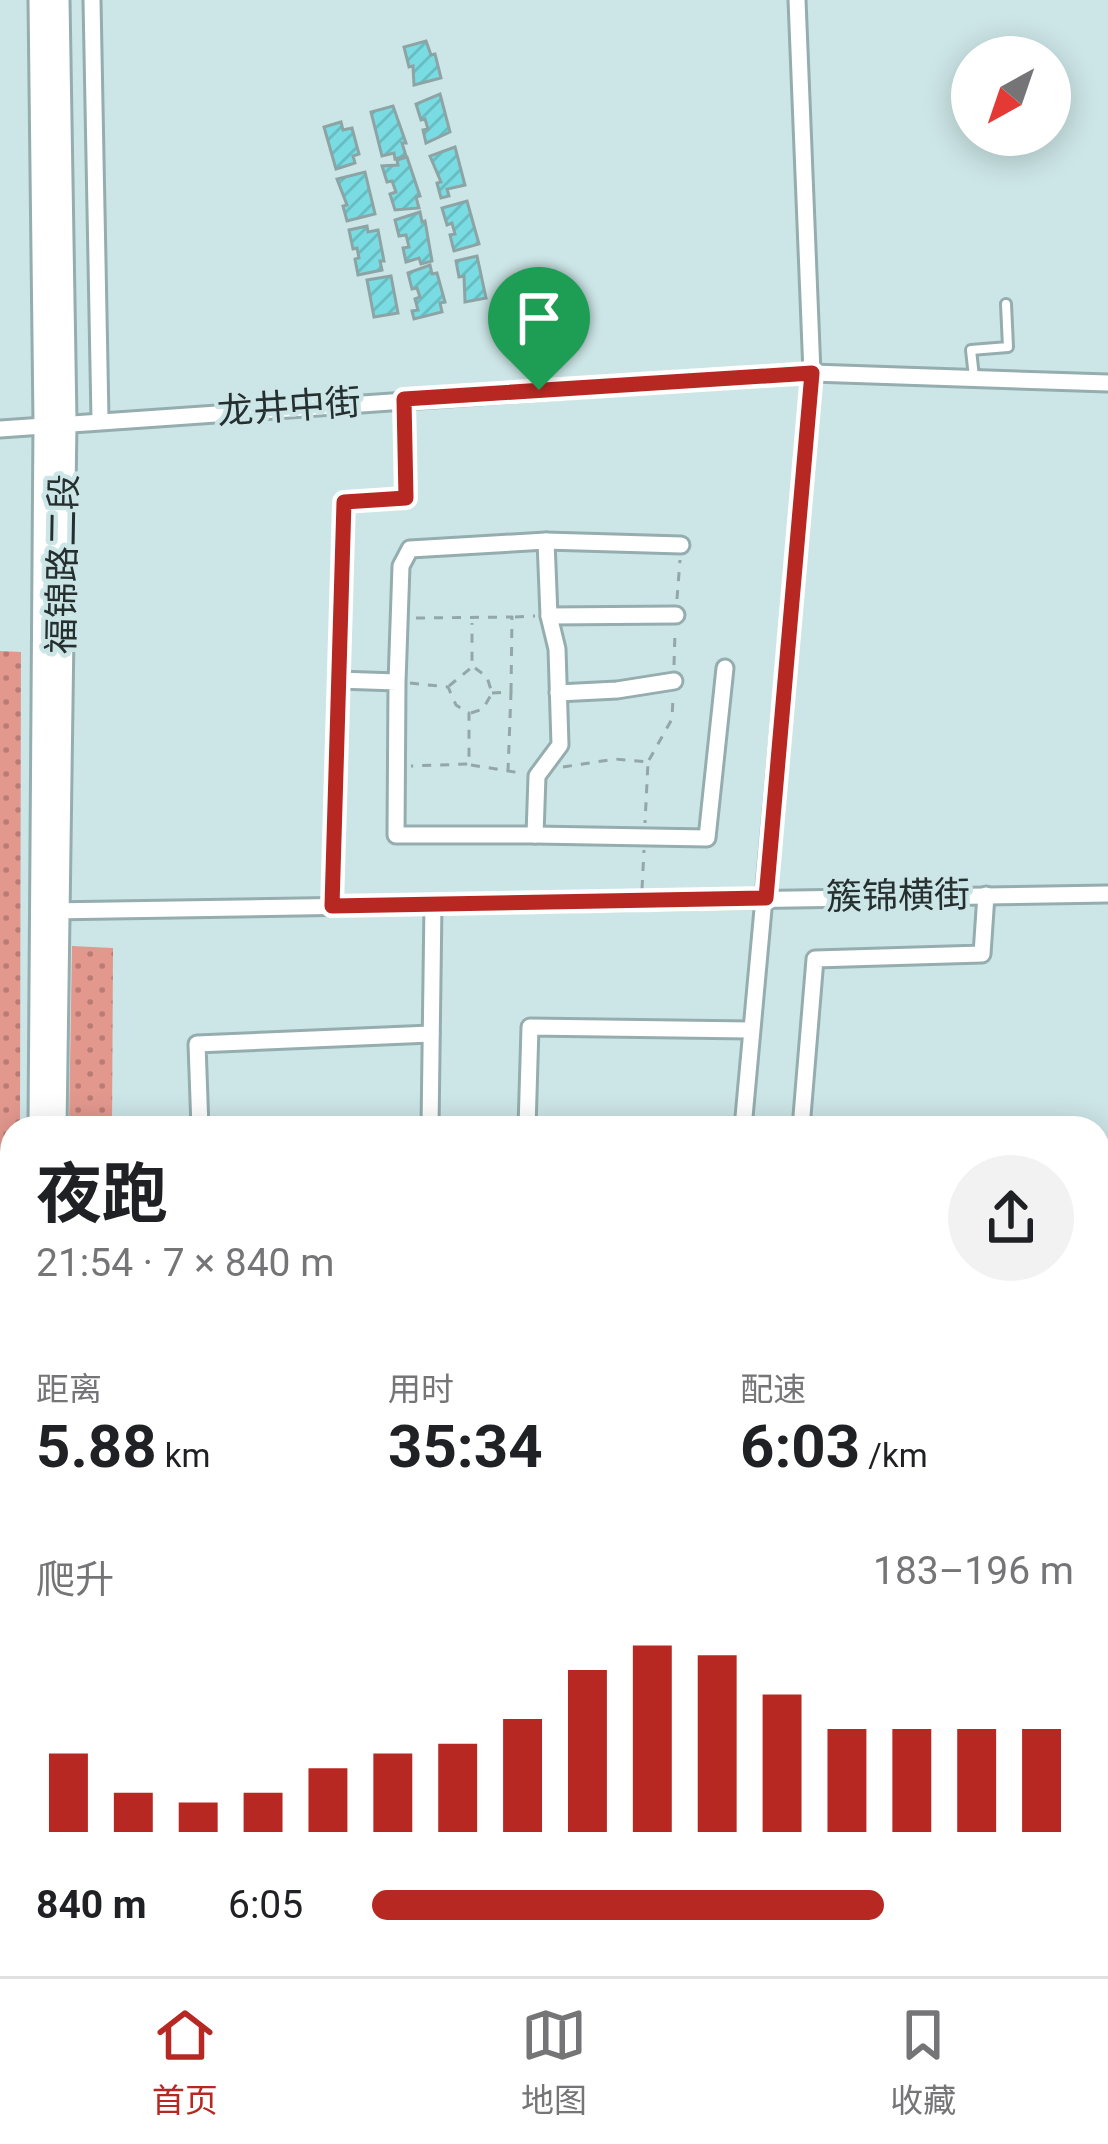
<!DOCTYPE html>
<html lang="zh">
<head>
<meta charset="utf-8">
<style>
  :root { --surface:#fff; --page:#f2f2f2; --text:#202124; --muted:#757577; --line:#e0e0e0; --accent:#b72823 }
  body { margin:0; font-family:Roboto,"Noto Sans SC",sans-serif; background:var(--page); color:var(--text); height:100vh; display:flex; flex-direction:column; font-size:45px; white-space:nowrap }
  * { box-sizing:border-box; margin:0 }
  p { font-size:39px; color:var(--muted) }
  .icon { flex:none; width:66px; height:66px; fill:none; stroke:currentColor; stroke-width:2; stroke-linecap:round; stroke-linejoin:round }
  .map { position:relative; flex:1; overflow:hidden }
  .sheet { position:absolute; left:0px; top:1116px; width:1110px; height:861px; display:flex; flex-direction:column; background:var(--surface); border-radius:36px 36px 0 0; box-shadow:0 6px 30px #0003 }
  .sheet>* { flex:none }
  .needle { width:78px; rotate:220deg }
  .buttons { position:absolute; left:951px; top:36px; display:grid; gap:24px }
  .buttons a { display:grid; place-items:center; width:120px; height:120px; border-radius:50%; background:var(--surface); box-shadow:0 6px 30px #0003; font-size:60px }
  .pin { position:absolute; display:grid; place-items:center; width:102px; height:102px; color:#fff; margin:-123px -51px; border-radius:50% 50% 50% 0; rotate:-45deg; box-shadow:0 0 12px #0007 }
  .pin .icon { rotate:45deg }
  .round { display:grid; place-items:center; flex:none; width:126px; height:126px; border-radius:63px; background:var(--page) }
  .head { display:flex; align-items:center; justify-content:space-between; height:204px; padding:0 36px }
  h1 { font-size:66px; font-weight:700; line-height:90px }
  .metrics { display:grid; grid-template-columns:repeat(3,1fr); gap:18px; height:204px; padding:12px 36px }
  .metrics div { display:grid; align-content:center }
  .metrics b { font-size:60px; font-weight:700 }
  .metrics small { font-size:33px; font-weight:400 }
  .metrics p { font-size:33px }
  .chart { height:336px; padding:24px 36px }
  .chart p { display:flex; justify-content:space-between }
  .chart svg { width:100%; height:216px; margin-top:12px; stroke:var(--accent); stroke-width:6 }
  ul { padding:0 36px; list-style:none; font-size:39px }
  li { display:grid; grid-template-columns:192px 144px 1fr; align-items:center; height:90px }
  li i { height:30px; border-radius:15px; background:var(--accent) }
  .tab-bar { display:flex; justify-content:space-around; align-items:center; height:168px; border-top:3px solid var(--line); background:var(--surface); font-size:33px; color:var(--muted) }
  .tab-bar a { display:grid; justify-items:center; gap:6px }
  .tab-bar .current { color:var(--accent) }
  .map>svg:first-child { display:block }
  .park { fill:url(#park-dots) }
  .building { fill:url(#building-hatch); stroke:#8da4a5; stroke-width:3 }
  .lines { fill:none; stroke-linecap:round; stroke-linejoin:round }
  .lane-casing { stroke:#95adae; stroke-width:14 }
  .street-casing { stroke:#95adae; stroke-width:21 }
  .secondary-casing { stroke:#95adae; stroke-width:27 }
  .path { stroke:#93a7a8; stroke-width:3; stroke-dasharray:9 9; stroke-linecap:butt }
  .lane { stroke:#fff; stroke-width:8 }
  .street { stroke:#fff; stroke-width:15 }
  .secondary { stroke:#fff; stroke-width:21 }
  .route-casing { stroke:#fff; stroke-width:24 }
  .route { stroke:#b72823; stroke-width:15 }
  .labels { text-anchor:middle; dominant-baseline:central; stroke-width:9; stroke-linejoin:round; paint-order:stroke }
  .street-label { font-size:36px; fill:#252f2f; stroke:#cce5e6 }
</style>
</head>
<body>
<div class="map">
<svg width="1108" height="1976" viewBox="0 0 1108 1976">
  <defs>
    <pattern id="park-dots" width="8" height="8" patternUnits="userSpaceOnUse" patternTransform="scale(3)"><rect width="8" height="8" fill="#e3988e"/><path d="M2 2h.1M6 6h.1" fill="none" stroke="#b87c74" stroke-width="1.8" stroke-linecap="round"/></pattern>
    <pattern id="building-hatch" width="6" height="6" patternUnits="userSpaceOnUse" patternTransform="scale(3)"><rect width="6" height="6" fill="#79dce3"/><path d="M-1 1l2-2M0 6l6-6M5 7l2-2" fill="none" stroke="#68bdc3"/></pattern>
  </defs>
  <rect width="100%" height="100%" fill="#cce5e6"/>
  <!-- park -->
  <g class="park">
    <path d="M0,651L21,652L20,1128H12V1233L0,1232Z"/>
    <path d="M72,946L113,948L112,1128H69Z"/>
  </g>
  <!-- building -->
  <g class="building">
    <path d="M426,41L431,55L435,54L441,78L414,85L413,66L409,67L404,47Z"/>
    <path d="M440,94L450,132L426,143L423,130L428,129L425,119L421,120L416,104Z"/>
    <path d="M393,106L406,143H402L406,156L395,159L394,153L382,156L371,112Z"/>
    <path d="M341,122L343,130L352,128L359,154L353,156L355,163L336,169L324,127Z"/>
    <path d="M455,147L465,185L447,189L449,196L441,198L437,183L441,182L430,156Z"/>
    <path d="M407,157L420,196L416,197L419,208L395,210L390,194L396,192L392,181L387,182L382,166L398,165L397,160Z"/>
    <path d="M365,172L375,214L347,221L343,206L347,205L337,179Z"/>
    <path d="M467,201L479,244L454,251L450,235L455,234L452,223L447,225L442,208Z"/>
    <path d="M420,212L422,222L425,221L432,261L421,264L419,258L406,262L403,248L409,247L406,235L399,236L395,220Z"/>
    <path d="M367,226L368,232L378,230L384,261H380L382,270L358,275L355,259L359,258L357,248L353,249L349,230Z"/>
    <path d="M477,256L486,298L465,302L464,276L459,277L456,261Z"/>
    <path d="M430,265L432,274L437,273L445,302L440,303L442,312L414,319L412,311L418,310L415,299L420,297L417,288L412,289L408,273Z"/>
    <path d="M391,276L398,313L374,317L367,280Z"/>
    <path d="M1102,1186L1108,1187V1243L1098,1242Z"/>
    <path d="M1098,1347L1108,1348V1406H1098Z"/>
  </g>
  <g class="lines">
    <defs>
      <g id="lane">
        <path d="M974,377L971,350L1008,347L1006,304"/>
        <path d="M172,1965L173,1976"/>
        <path d="M319,1976L321,1965"/>
        <path d="M382,1976L384,1965"/>
      </g>
      <g id="street">
        <path d="M92,0L100,419"/>
        <path d="M0,429L812,373L1108,383"/>
        <path d="M546,541L681,545"/>
        <path d="M549,616L676,615"/>
        <path d="M338,680L397,682L396,835H535L537,776L560,745L557,649L549,616L546,541L410,549L401,566L397,682"/>
        <path d="M558,693L617,690L674,681"/>
        <path d="M535,835L707,838L725,668"/>
        <path d="M332,906L344,502L407,498L403,399"/>
        <path d="M49,911L1108,894"/>
        <path d="M200,1128L197,1044L431,1034"/>
        <path d="M430,1128L433,903"/>
        <path d="M527,1128L530,1027L749,1030"/>
        <path d="M743,1128L812,373L797,0"/>
        <path d="M801,1128L815,959L982,954L986,895"/>
        <path d="M1098,1426L1108,1427"/>
        <path d="M0,1534L12,1535"/>
        <path d="M1098,1635L1108,1636"/>
        <path d="M1098,1714L1108,1716"/>
        <path d="M749,1976L751,1965"/>
      </g>
      <g id="secondary">
        <path d="M40,0L45,423L40,1128"/>
        <path d="M55,1128L65,421L58,0"/>
        <path d="M117,1965L119,1976"/>
      </g>
    </defs>
    <!-- lane casing -->
    <use href="#lane" class="lane-casing"/>
    <!-- street casing -->
    <use href="#street" class="street-casing"/>
    <!-- secondary casing -->
    <use href="#secondary" class="secondary-casing"/>
    <!-- path -->
    <g class="path">
      <path d="M677,599L680,560"/>
      <path d="M515,617L535,616"/>
      <path d="M416,618L512,617L511,692"/>
      <path d="M674,665L675,632"/>
      <path d="M410,683L448,687L456,705L469,713V764L411,766"/>
      <path d="M449,686L472,667V623"/>
      <path d="M492,693L511,692L508,771"/>
      <path d="M471,713L483,709L492,693L487,677L475,668"/>
      <path d="M649,760L672,719L673,698"/>
      <path d="M471,765L521,773"/>
      <path d="M563,767L615,759L648,762L645,823"/>
      <path d="M642,889L644,850"/>
    </g>
    <!-- lane -->
    <use href="#lane" class="lane"/>
    <!-- street -->
    <use href="#street" class="street"/>
    <!-- secondary -->
    <use href="#secondary" class="secondary"/>
  </g>
  <g class="lines">
    <defs>
      <path id="route" d="M812,373L766,898L332,906L344,502L406,498L404,399Z"/>
    </defs>
    <!-- route casing -->
    <use href="#route" class="route-casing"/>
    <!-- route -->
    <use href="#route" class="route"/>
  </g>
  <g class="labels">
    <!-- street labels -->
    <g class="street-label">
      <text transform="translate(289 407) rotate(-4)">龙井中街</text>
      <text transform="translate(63 564) rotate(-89)">福锦路二段</text>
      <text transform="translate(898 896) rotate(-1)">簇锦横街</text>
    </g>
  </g>
</svg>
<div class="buttons">
<a><svg class="needle" viewBox="-14 -14 28 28"><path d="M0-13l5 13h-10z" fill="#e53935"/><path d="M0 13l5-13h-10z" fill="#757577"/></svg></a>
</div>
<div class="pin" style="left:539px;top:390px;background:#1e9e55"><svg class="icon" aria-label="arrive" viewBox="0 0 24 24"><path d="M6 21V4h12l-3 4 3 4H6"/></svg></div>
<section class="sheet">
<div class="head"><div><h1>夜跑</h1><p>21:54 · 7 × 840 m</p></div><a class="round"><svg class="icon" aria-label="share" viewBox="0 0 24 24"><path d="M12 15V3M7 8l5-5 5 5M5 13v7h14v-7"/></svg></a></div>
<div class="metrics">
<div><p>距离</p><b>5.88<small> km</small></b></div>
<div><p>用时</p><b>35:34</b></div>
<div><p>配速</p><b>6:03<small> /km</small></b></div>
</div>
<div class="chart"><p><span>爬升</span>183–196 m</p>
<svg viewBox="0 0 160 44" preserveAspectRatio="none"><path d="M5 44V28M15 44V36M25 44V38M35 44V36M45 44V31M55 44V28M65 44V26M75 44V21M85 44V11M95 44V6M105 44V8M115 44V16M125 44V23M135 44V23M145 44V23M155 44V23"/></svg>
</div>
<ul>
<li><b>840 m</b>6:05<i style="width:73%"></i></li>
</ul>
</section>
</div>
<nav class="tab-bar">
<a class="current"><svg class="icon" aria-label="home" viewBox="0 0 24 24"><path d="M3 11l9-7 9 7M6 9v11h12V9"/></svg>首页</a>
<a><svg class="icon" aria-label="map" viewBox="0 0 24 24"><path d="M3 6l6-2 6 2 6-2v14l-6 2-6-2-6 2zM9 4v14M15 6v14"/></svg>地图</a>
<a><svg class="icon" aria-label="saved" viewBox="0 0 24 24"><path d="M7 4h10v16l-5-4-5 4z"/></svg>收藏</a>
</nav>
</body>
</html>
